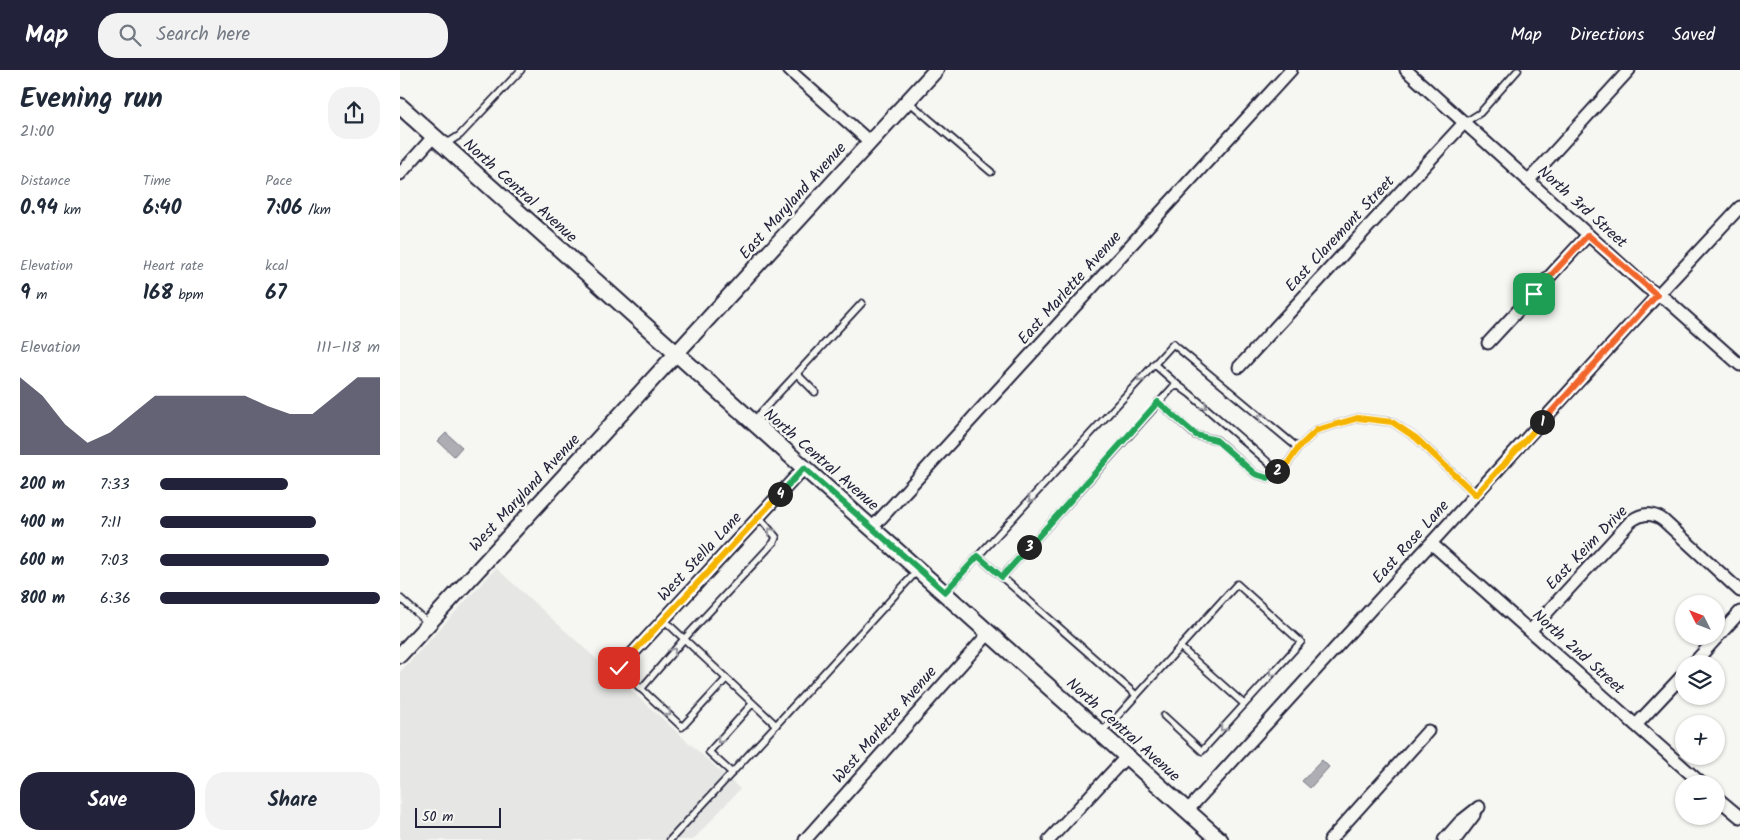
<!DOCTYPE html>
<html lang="en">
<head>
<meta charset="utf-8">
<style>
  :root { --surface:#fff; --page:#f2f2f3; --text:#1f2937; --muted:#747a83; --accent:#22223b }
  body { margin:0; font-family:Kalam,sans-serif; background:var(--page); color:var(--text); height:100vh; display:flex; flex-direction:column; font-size:19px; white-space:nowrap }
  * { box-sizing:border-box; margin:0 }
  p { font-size:16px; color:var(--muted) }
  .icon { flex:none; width:28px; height:28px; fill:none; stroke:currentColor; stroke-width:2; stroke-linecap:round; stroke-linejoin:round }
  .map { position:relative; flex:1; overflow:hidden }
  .drawer { display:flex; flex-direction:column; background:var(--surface); width:400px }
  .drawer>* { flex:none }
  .needle { width:32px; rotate:312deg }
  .tools { position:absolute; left:1275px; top:525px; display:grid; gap:10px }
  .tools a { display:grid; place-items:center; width:50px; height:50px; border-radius:50%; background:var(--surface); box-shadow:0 1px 4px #0004; font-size:25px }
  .scale { position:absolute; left:15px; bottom:12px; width:86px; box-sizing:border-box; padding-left:5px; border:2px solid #22223b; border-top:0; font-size:14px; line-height:18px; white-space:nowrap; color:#22223b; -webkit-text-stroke:4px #f6f6f2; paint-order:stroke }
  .pin { position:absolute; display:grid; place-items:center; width:42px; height:42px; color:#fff; margin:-21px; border-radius:10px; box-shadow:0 2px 8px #0006 }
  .km { position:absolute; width:25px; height:25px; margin:-12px; border-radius:50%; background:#222; color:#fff; font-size:14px; line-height:25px; text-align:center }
  .round { display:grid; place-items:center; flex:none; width:52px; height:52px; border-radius:20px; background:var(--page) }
  .head { display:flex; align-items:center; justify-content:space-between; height:85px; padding:0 20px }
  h1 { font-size:28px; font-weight:800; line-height:38px }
  .stats { display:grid; grid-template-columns:repeat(3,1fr); gap:8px; height:85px; padding:5px 20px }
  .stats div { display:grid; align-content:center }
  .stats b { font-size:21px; font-weight:800 }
  .stats small { font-size:14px; font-weight:400 }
  .stats p { font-size:14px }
  .chart { height:140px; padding:10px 20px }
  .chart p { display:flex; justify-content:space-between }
  .chart svg { width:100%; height:90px; margin-top:5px; fill:var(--accent); opacity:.7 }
  .button { display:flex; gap:10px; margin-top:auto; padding:10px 20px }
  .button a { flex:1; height:58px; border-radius:20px; background:var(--accent); color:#fff; font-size:20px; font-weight:800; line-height:58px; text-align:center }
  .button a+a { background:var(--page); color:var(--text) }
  ul { padding:0 20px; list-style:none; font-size:16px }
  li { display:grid; grid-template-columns:80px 60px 1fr; align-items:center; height:38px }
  li i { height:12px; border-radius:6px; background:var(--accent) }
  header { display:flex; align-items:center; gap:30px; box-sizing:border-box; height:70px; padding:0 25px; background:var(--accent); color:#fff }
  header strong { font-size:24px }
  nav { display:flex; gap:28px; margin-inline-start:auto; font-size:18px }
  .search { width:350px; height:45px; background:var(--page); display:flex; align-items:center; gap:12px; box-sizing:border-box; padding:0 18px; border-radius:20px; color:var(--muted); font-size:19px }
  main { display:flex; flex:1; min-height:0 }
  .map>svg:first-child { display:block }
  .built { fill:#e6e6e4 }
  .water { fill:#adadb3; stroke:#757583 }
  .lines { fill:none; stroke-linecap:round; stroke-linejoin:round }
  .service-casing { stroke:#22223b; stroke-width:9 }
  .minor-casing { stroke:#22223b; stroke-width:15 }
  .tertiary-casing { stroke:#22223b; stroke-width:18 }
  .secondary-casing { stroke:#22223b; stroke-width:19 }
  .service { stroke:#f6f6f2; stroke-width:5.5 }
  .minor { stroke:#f6f6f2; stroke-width:11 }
  .tertiary { stroke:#f6f6f2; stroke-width:14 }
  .secondary { stroke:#f6f6f2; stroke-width:15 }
  .oneway { stroke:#9797a0 }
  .split-1-casing { stroke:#fff; stroke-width:10 }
  .split-2-casing { stroke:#fff; stroke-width:10 }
  .split-3-casing { stroke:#fff; stroke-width:10 }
  .split-4-casing { stroke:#fff; stroke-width:10 }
  .split-5-casing { stroke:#fff; stroke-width:10 }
  .split-1 { stroke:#f0652b; stroke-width:6 }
  .split-2 { stroke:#f5b400; stroke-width:6 }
  .split-3 { stroke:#22a559; stroke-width:6 }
  .split-4 { stroke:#22a559; stroke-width:6 }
  .split-5 { stroke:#f5b400; stroke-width:6 }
  .labels { text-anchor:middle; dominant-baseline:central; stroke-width:5; stroke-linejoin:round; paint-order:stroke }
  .street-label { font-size:16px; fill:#22223b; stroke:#f6f6f2 }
</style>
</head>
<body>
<header>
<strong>Map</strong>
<div class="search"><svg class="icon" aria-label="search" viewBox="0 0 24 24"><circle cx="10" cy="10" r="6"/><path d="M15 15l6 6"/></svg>Search here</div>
<nav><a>Map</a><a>Directions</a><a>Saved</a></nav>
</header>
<main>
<section class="drawer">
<div class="head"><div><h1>Evening run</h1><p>21:00</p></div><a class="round"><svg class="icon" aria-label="share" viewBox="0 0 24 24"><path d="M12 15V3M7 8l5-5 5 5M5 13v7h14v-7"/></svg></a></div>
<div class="stats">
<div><p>Distance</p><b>0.94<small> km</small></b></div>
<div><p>Time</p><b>6:40</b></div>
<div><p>Pace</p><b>7:06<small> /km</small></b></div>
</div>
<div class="stats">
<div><p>Elevation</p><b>9<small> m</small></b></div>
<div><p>Heart rate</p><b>168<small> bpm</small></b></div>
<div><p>kcal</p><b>67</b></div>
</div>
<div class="chart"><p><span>Elevation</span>111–118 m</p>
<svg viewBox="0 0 160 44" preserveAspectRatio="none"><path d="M0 44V6L10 15L20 29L30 38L40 33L50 24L60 15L70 15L80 15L90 15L100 15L110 20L120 24L130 24L140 15L150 6L160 6V44z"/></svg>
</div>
<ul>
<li><b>200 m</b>7:33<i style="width:58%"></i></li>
<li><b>400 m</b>7:11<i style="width:71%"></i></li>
<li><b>600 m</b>7:03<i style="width:77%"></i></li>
<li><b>800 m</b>6:36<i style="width:100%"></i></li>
</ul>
<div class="button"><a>Save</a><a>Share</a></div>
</section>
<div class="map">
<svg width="1340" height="770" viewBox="0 0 1340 770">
  <rect width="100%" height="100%" fill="#f6f6f2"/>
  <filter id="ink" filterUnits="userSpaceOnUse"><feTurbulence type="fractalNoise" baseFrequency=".02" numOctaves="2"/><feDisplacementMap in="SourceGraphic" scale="10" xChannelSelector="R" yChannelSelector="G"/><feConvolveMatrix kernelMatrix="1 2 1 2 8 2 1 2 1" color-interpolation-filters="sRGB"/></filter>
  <g filter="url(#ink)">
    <!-- built -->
    <path class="built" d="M96,498L340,719L293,770H0V602Z"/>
    <!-- water -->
    <g class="water">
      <path d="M46,363L62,377L54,386L38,371Z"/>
      <path d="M922,690L929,697L910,718L902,711Z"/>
    </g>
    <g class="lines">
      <defs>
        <g id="service">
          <path d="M508,31L591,102"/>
          <path d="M1064,53L1080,43L1118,0"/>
          <path d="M45,70L49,72L60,65L121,0"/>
          <path d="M754,294L779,316"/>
          <path d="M397,304L415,322"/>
          <path d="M758,332L795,365L817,370L855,404L868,408L877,400"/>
          <path d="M353,351L462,233"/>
          <path d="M578,486L736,625"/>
          <path d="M602,507L773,317L779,316L790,324L877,400L888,393L898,378L917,360L958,348L992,352L1016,368L1076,425"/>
          <path d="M545,522L773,274L898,378"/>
          <path d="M0,528L28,553"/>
          <path d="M264,550L376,655L517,501"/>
          <path d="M780,577L844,634"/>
          <path d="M219,598L282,657L326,609"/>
          <path d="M241,619L284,569L374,472L376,467L359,447"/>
          <path d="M701,662L715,649L837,514L901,572L802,681L764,646"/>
          <path d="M332,703L309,682L352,634"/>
          <path d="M270,770L376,655"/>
        </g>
        <g id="minor">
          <path d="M389,0L470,72"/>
          <path d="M1006,0L1246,217L1268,231L1340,295"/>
          <path d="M0,104L34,66"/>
          <path d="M1128,111L1229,0"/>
          <path d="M1088,273L1188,165"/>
          <path d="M839,297L1064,53"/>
          <path d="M472,458L891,0"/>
          <path d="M1032,474L1302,714"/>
          <path d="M1130,561L1231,451C1242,443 1252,442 1263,450L1340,521"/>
          <path d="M1293,594L1340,542"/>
          <path d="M219,598L404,398"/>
          <path d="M1236,655L1284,604"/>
          <path d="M1316,727L1340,747"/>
          <path d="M787,741L1228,257L1340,137"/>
          <path d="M405,770L589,563"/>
          <path d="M649,770L726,687"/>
          <path d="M930,770L1028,661"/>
          <path d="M1044,770L1060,752L1079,737"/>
          <path d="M1055,770L1074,745"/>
        </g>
        <path id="tertiary" d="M0,585L536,0"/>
        <path id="secondary" d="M0,36L820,770"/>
      </defs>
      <!-- service casing -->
      <use href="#service" class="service-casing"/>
      <!-- minor casing -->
      <use href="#minor" class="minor-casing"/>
      <!-- tertiary casing -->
      <use href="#tertiary" class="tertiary-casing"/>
      <!-- secondary casing -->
      <use href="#secondary" class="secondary-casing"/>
      <!-- service -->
      <use href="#service" class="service"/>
      <!-- minor -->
      <use href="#minor" class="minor"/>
      <!-- tertiary -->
      <use href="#tertiary" class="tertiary"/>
      <!-- secondary -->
      <use href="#secondary" class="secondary"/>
    </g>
    <!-- one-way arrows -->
    <defs><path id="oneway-chevron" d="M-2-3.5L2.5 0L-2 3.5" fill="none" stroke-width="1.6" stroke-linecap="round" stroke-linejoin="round" transform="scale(1.25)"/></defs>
    <g class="oneway">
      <use href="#oneway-chevron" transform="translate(740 309) rotate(133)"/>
      <use href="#oneway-chevron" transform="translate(804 336) rotate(41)"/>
      <use href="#oneway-chevron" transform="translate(861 347) rotate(-140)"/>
      <use href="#oneway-chevron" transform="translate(631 429) rotate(133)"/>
      <use href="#oneway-chevron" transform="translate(371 461) rotate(-125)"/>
      <use href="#oneway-chevron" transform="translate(273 581) rotate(-50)"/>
      <use href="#oneway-chevron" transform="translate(872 603) rotate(133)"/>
      <use href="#oneway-chevron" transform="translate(268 643) rotate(43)"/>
      <use href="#oneway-chevron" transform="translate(823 658) rotate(132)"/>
      <use href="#oneway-chevron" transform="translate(320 670) rotate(132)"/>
    </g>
  </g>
  <g class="lines" filter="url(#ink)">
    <defs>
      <path id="split-1" d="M1134,224L1188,165L1257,225L1142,352"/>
      <path id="split-2" d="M877,401L888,393L898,378L917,360L958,348L992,352L1016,368L1076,425L1142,352"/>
      <path id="split-3" d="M629,477L758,332L796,365L816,370L855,404L868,408L877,401"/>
      <path id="split-4" d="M380,424L404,398L545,522L578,486L602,507L629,477"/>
      <path id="split-5" d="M219,598L380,424"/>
    </defs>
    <!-- split-1 casing -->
    <use href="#split-1" class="split-1-casing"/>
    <!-- split-2 casing -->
    <use href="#split-2" class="split-2-casing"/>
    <!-- split-3 casing -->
    <use href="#split-3" class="split-3-casing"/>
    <!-- split-4 casing -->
    <use href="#split-4" class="split-4-casing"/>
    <!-- split-5 casing -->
    <use href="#split-5" class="split-5-casing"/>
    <!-- split-1 -->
    <use href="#split-1" class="split-1"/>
    <!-- split-2 -->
    <use href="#split-2" class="split-2"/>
    <!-- split-3 -->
    <use href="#split-3" class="split-3"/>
    <!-- split-4 -->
    <use href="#split-4" class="split-4"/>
    <!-- split-5 -->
    <use href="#split-5" class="split-5"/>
  </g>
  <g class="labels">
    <!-- street labels -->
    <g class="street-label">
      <text transform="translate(120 121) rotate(42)">North Central Avenue</text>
      <text transform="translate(393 131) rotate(-48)">East Maryland Avenue</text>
      <text transform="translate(1182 137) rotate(42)">North 3rd Street</text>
      <text transform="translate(940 164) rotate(-47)">East Claremont Street</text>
      <text transform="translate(670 218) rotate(-48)">East Marlette Avenue</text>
      <text transform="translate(421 390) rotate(41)">North Central Avenue</text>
      <text transform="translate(125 423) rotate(-47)">West Maryland Avenue</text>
      <text transform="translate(1011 472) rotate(-48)">East Rose Lane</text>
      <text transform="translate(1187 478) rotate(-46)">East Keim Drive</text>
      <text transform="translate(300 487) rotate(-47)">West Stella Lane</text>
      <text transform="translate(1178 582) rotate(42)">North 2nd Street</text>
      <text transform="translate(485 655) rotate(-49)">West Marlette Avenue</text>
      <text transform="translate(723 660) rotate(42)">North Central Avenue</text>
    </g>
  </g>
</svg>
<div class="tools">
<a><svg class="needle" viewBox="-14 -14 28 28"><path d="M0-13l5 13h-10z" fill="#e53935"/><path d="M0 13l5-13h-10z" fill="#747a83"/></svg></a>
<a><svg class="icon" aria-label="layers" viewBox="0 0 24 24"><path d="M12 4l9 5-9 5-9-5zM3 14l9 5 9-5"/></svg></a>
<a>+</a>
<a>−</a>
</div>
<div class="scale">50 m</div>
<div class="pin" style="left:1134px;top:224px;background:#1e9e55"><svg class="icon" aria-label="arrive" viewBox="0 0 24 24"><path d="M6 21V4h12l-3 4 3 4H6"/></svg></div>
<div class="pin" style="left:219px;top:598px;background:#d93025"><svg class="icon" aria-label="check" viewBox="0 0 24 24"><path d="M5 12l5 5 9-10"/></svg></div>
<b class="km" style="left:1142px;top:352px">1</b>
<b class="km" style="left:877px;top:401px">2</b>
<b class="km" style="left:629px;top:477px">3</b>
<b class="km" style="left:380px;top:424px">4</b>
</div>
</main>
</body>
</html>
